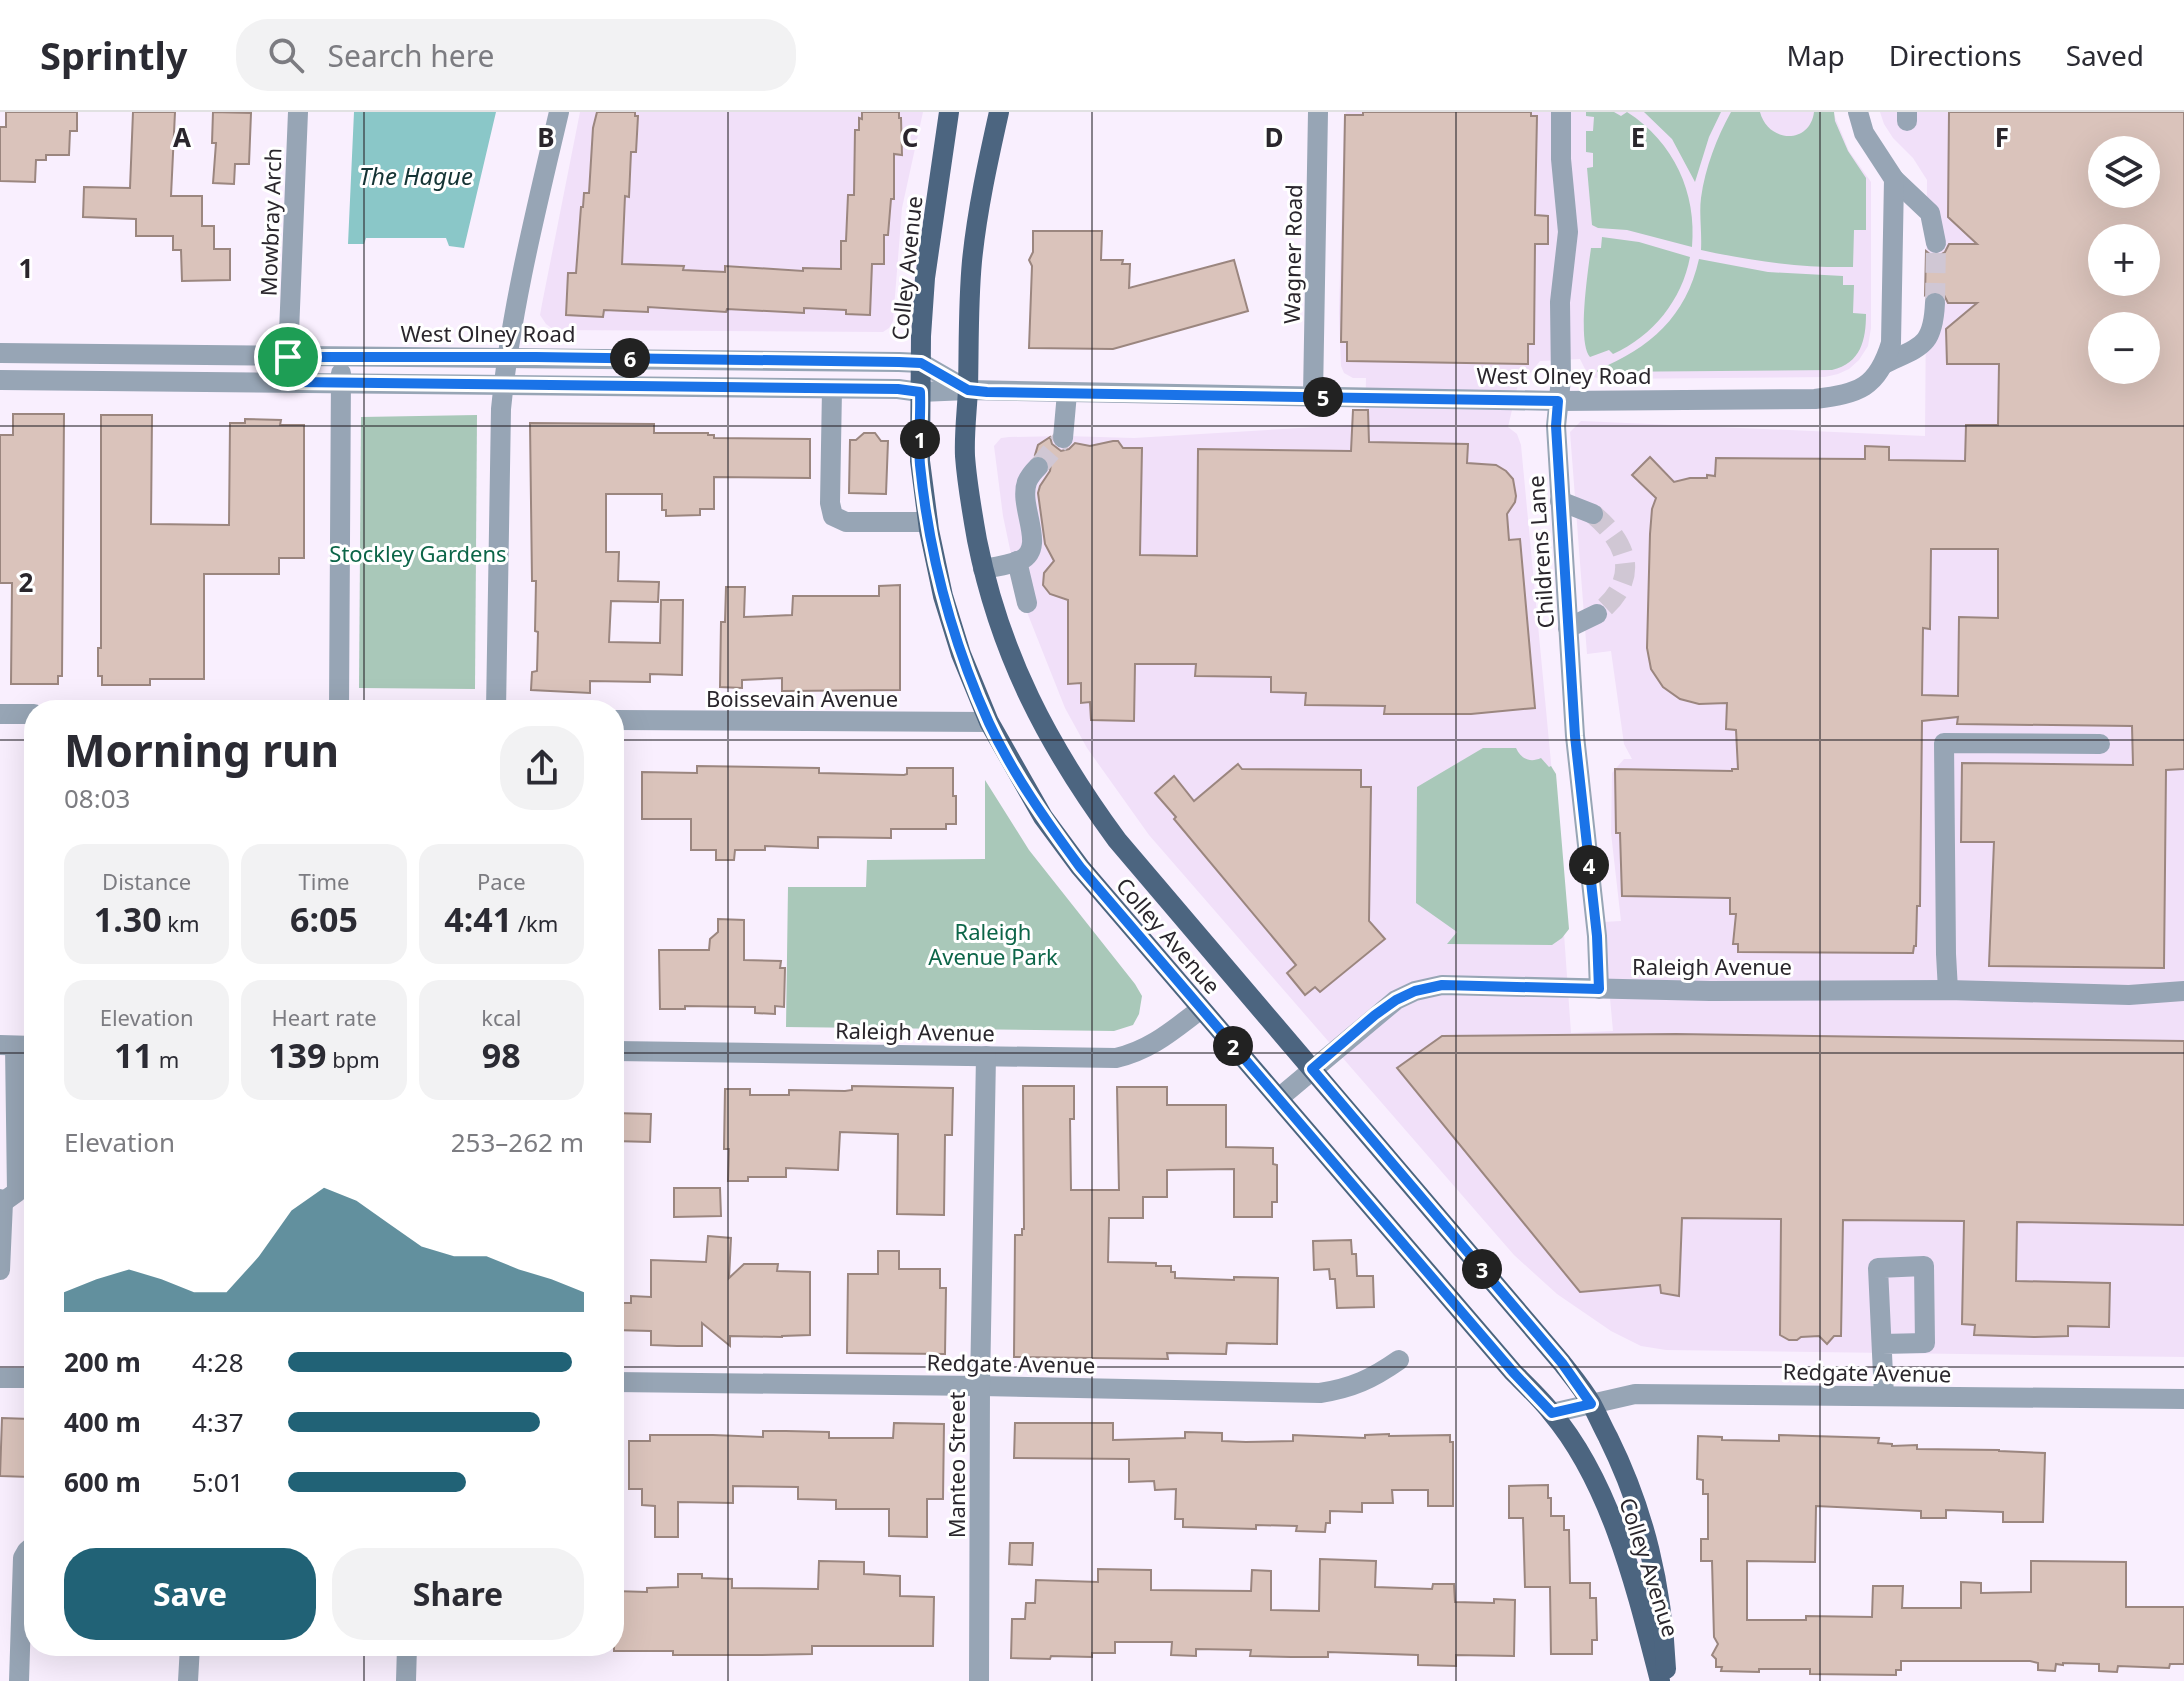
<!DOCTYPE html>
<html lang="en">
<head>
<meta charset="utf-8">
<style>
  :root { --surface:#fff; --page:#f2f2f3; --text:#2b2b33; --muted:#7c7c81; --line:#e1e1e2; --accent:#216276 }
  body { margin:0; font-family:"Noto Sans",sans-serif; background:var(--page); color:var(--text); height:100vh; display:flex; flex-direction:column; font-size:30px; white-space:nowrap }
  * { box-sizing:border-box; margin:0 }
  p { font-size:26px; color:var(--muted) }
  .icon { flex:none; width:44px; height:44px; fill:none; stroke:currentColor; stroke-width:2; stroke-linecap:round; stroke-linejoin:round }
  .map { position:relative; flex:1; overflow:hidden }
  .drawer { position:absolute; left:24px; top:588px; width:600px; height:956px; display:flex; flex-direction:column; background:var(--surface); border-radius:32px; box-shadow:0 8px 32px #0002 }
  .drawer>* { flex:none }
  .buttons { position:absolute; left:2088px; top:24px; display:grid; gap:16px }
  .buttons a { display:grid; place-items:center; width:72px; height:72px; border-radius:50%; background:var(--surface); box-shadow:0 8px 32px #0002; font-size:40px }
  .pin { position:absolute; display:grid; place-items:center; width:68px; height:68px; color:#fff; margin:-34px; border:4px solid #fff; border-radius:50%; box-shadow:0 2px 8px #0007 }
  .km { position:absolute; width:40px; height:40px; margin:-20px; border-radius:50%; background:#222; color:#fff; font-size:22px; line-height:40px; text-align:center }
  .round { display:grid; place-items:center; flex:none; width:84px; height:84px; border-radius:32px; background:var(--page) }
  .headline { display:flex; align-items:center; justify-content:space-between; height:136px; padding:0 40px }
  h1 { font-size:44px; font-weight:700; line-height:60px }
  .stats { display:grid; grid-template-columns:repeat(3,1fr); gap:12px; height:136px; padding:8px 40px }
  .stats div { display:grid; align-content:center; border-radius:20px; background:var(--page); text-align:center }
  .stats b { font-size:34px; font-weight:700 }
  .stats small { font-size:22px; font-weight:400 }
  .stats p { font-size:22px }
  .chart { height:224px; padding:16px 40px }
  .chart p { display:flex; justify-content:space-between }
  .chart svg { width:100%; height:144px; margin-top:8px; fill:var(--accent); opacity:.7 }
  .primary-button { display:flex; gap:16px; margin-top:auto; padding:16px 40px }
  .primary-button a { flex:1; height:92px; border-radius:32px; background:var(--accent); color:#fff; font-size:32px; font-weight:700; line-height:92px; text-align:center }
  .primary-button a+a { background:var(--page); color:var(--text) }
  ul { padding:0 40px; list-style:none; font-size:26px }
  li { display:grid; grid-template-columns:128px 96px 1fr; align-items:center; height:60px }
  li i { height:20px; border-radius:10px; background:var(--accent) }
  header { display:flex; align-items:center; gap:48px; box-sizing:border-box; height:112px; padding:0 40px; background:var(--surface); border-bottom:2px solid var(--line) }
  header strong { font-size:38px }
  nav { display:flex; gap:44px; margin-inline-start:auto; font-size:28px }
  .search { width:560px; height:72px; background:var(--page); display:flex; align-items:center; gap:20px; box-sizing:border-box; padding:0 28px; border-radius:32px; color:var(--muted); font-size:30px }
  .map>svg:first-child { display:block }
  .built { fill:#f1e0f9; fill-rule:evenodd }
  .green { fill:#a9c8b9 }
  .water { fill:#8ac7c8 }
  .building { fill:#dac3bb; stroke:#9b867f; stroke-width:2; fill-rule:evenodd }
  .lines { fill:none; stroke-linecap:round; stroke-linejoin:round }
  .minor-tunnel { stroke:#d0c7d4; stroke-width:20; stroke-dasharray:20 10; stroke-linecap:butt }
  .minor { stroke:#97a5b5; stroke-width:20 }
  .major { stroke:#4c6580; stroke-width:20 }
  .route-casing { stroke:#fff; stroke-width:16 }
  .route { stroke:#1a73e8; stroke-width:10 }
  .grid { fill:none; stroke:#2a262c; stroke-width:2; stroke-opacity:0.55 }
  .labels { text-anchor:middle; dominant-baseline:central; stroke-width:6; stroke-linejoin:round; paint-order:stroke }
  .street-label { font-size:22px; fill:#2a262c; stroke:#fff }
  .park-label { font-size:22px; fill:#0c6548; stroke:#fff }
  .water-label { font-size:24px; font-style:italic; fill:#143334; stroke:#fff }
  .grid-label { font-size:26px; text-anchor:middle; font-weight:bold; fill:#2a262c; stroke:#fff; stroke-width:6; stroke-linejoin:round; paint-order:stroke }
</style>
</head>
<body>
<header>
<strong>Sprintly</strong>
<div class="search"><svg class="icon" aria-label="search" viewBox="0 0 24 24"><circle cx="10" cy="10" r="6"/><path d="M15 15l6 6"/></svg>Search here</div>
<nav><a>Map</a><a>Directions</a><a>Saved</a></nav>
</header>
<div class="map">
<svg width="2184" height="1569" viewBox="0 0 2184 1569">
  <rect width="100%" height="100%" fill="#f9effe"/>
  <!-- built -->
  <g class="built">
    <path d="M580,0H923L902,96L893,209L889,216L883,220L554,218L546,212L540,203L542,192Z"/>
    <path d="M1346,0H1833L1849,39L1871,70V216L1868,234L1859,248L1849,257L1838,262L1825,265L1600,267L1588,263L1580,247L1540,249L1528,264L1519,268L1508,315L1517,322L1521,333L1555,693L1571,921L1613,919L1603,810L1621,809L1611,721L1612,661L1624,647H1632L1624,632L1611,539L1587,542L1570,320L1581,309L1925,324L1927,68L1913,46L1893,26L1884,12L1880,0H2184V1245L1666,1238L1641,1234L1611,1219L1557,1182L1514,1143L1149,723L1087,636L1065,596L1019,480L1003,404L994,334L1001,326L1009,325L1065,324L1134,326L1365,312L1366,266H1353L1344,261L1341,254L1339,201L1344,5ZM2102,38H2146V82H2102ZM2102,126H2146V170H2102ZM2102,214H2146V258H2102Z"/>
  </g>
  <!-- green -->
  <g class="green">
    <path d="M1586,0H1614L1621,4L1627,0C1674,30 1697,81 1692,135L1627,118L1598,116L1592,113L1587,56L1593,55V41L1586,40V19H1593L1594,5L1586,4Z"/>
    <path d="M1644,0H1721L1709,25L1695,70L1672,27Z"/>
    <path d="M1731,0H1760C1768,31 1810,33 1814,0H1834L1835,9L1848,39L1866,66V118H1854L1853,155C1801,156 1752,149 1701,138C1702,120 1699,102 1701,86C1705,56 1717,25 1731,0Z"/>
    <path d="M1602,125L1639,130L1690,145C1682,188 1653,224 1613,242L1609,238L1590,245C1577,231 1588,158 1591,136H1601Z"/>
    <path d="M1699,147L1768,160L1843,164V173H1854L1853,201L1866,202C1866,228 1861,251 1832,258L1597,260V258C1650,236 1686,205 1699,147Z"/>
    <path d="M477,303L475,577L359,576L361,305Z"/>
    <path d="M1483,636H1516C1521,647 1530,651 1541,646L1549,655L1551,654L1556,662L1569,817L1562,826L1552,833L1447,832L1457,820L1416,791L1417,675Z"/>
    <path d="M985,668L1029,738L1135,872L1142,884L1139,902L1133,913L1114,919L786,915L788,775H866L867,748L985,747Z"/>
  </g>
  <!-- water -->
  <path class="water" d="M354,0H496L464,136L449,134L446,126H366L364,132H348Z"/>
  <!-- building -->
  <g class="building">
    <path d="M6,0H77V19H70L69,43H46V48H36L35,70L0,69V15H6Z"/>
    <path d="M133,0H175L171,84H202V114H214V137H230V168L182,169L181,138H173V124H136V107L83,105L84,75L130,76Z"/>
    <path d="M213,0L251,1L249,52H235L234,72L213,71L216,31H212Z"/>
    <path d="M597,0H635V4H638L636,40H631L629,85L625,84L622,152L684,154L683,158L725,160V154L803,159V156L841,157V129H846L848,83H854L855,18H859V6L862,7V0H899V6H901L902,43L894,42V87H891L888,123H884V152H872L870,203L846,202V198L804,196V201L727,197L726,200L648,195V200L604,198L603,205L566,203L568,161H576L581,95H583L584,81H589L593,16Z"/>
    <path d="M1363,0H1531V4H1537L1535,103L1548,104V132H1535L1534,232H1528V252L1347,249V230H1341L1345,3H1363Z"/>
    <path d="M1949,0H2184V657L2166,658L2164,856L1989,854L1994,730H1961L1962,651L2133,653L2132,614L1957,612L1958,605L1922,609L1920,794H1917L1916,834H1914L1913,841L1738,840V832H1733L1736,802H1730V786L1622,784L1620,721H1616L1615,657L1732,659V657H1738L1736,618L1726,617L1727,591L1699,592L1680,587L1663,575L1651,557L1647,536L1650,422L1652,397L1656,386L1632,363L1650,345L1674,370L1690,366H1707V363L1715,364L1716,346L1865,347V334L1889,335V348L1965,349L1966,313H1998L1999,252H1947L1946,217L1977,191H1948L1943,181L1937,178L1930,179L1925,183L1926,139L1931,143L1938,144L1945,140L1949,132H1977L1948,105ZM2102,38H2146V82H2102ZM2102,126H2146V170H2102ZM2102,214H2146V258H2102ZM1931,437H1998V506L1959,505L1958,584L1922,583L1923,516L1930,517Z"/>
    <path d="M1033,119H1102L1101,148H1123L1122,152H1130L1129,176L1234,148L1248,199L1113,237L1029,236L1032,154L1029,148L1033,140Z"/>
    <path d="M1353,298H1368L1369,330L1468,332L1467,351L1496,353L1506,359L1513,367L1516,384L1515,390L1507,402L1509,428L1520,427L1535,596L1471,602H1384L1385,594L1305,593L1306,581L1271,580V565L1195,564L1196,552H1135L1134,609L1091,608L1090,590L1081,591V571L1068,572V488L1050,482L1043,473L1044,461L1054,449L1045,432L1038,381L1040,374L1050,359L1051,352L1046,345L1035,343L1038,333L1050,325L1052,332L1061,339L1069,337L1075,331L1090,334L1113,329H1118L1123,336H1142L1140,443L1197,444L1198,337L1351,339Z"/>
    <path d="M13,302H64L62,564H58V572H11L12,471H0V323H13Z"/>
    <path d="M101,303H152L151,412L229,413L230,311H245V307L281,308L280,313H304V446H279V462H204V567H150V573H102V564H98V536H101Z"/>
    <path d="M530,311L654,312V321H708V323H714V326L810,327V366L714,365V397H700V403L666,404V398H662V382H606V440H619L618,469L659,470L658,490L611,489L609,530L660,531L661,488H683L682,563L650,562V570L590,569V581L531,578L532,560L537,559L538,520L535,519L536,469H532Z"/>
    <path d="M864,321H875L881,329H888L886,382L849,381L850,328H856Z"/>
    <path d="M900,473V578L782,579V566L742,568V576L720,575L721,510H725L726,475H745L744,505L792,503L793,484H879V474Z"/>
    <path d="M1238,652L1242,657L1361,658V675H1371L1369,809L1385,827L1320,880L1315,875L1305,883L1287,861L1296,853L1174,707L1176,705L1155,681L1174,664L1194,689Z"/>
    <path d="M697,654L819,656V661L904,663L907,662V656H953V684H956V712H946V717H891V726L818,725V736L765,734V738H735L734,748H716V738H691V707H642V660L697,661Z"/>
    <path d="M718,807L744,808V848L781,849L780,856H785L784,895L775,894V902L755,901V895L685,894V897H660L659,838H709L710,827L718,820Z"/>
    <path d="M1676,922L2184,929V1113L2017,1110L2016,1169L2110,1171L2109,1215L2068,1214V1224L2035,1225L1974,1223L1975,1213L1962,1212L1964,1109L1843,1108L1841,1224H1834L1827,1232L1819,1224L1801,1225L1797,1228H1789L1780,1223L1781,1107L1682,1106L1679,1184L1661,1181L1660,1173L1580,1180L1397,956L1442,924Z"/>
    <path d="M852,974L953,976L952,1023H945L944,1103L897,1102L898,1022L840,1020L838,1058L786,1056V1065H748V1069H728L729,1037H724L725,977H750V983H789V978L845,979L852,978Z"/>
    <path d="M1023,974H1074V1007H1070L1071,1078H1119L1117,975H1167V993H1226V1035L1273,1036V1052L1277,1053V1090H1272V1105H1234V1057L1167,1058V1085H1143V1106H1109L1108,1150L1156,1151V1154H1171V1160H1175V1166L1234,1168V1165L1278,1166L1277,1232L1227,1231L1226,1242L1167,1241L1168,1247L1014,1245L1015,1123H1022V1117H1024Z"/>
    <path d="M614,1001L651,1002L650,1030L614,1029Z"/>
    <path d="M674,1076H720L721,1104L674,1105Z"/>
    <path d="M708,1124L731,1126L729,1166L744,1152H778L777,1159L810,1160V1223L782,1224V1225L730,1224V1234L702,1211V1234H677L651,1233V1219L614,1218V1191H631V1184L651,1185V1148L706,1150Z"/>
    <path d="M1351,1128L1352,1142H1356L1357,1164H1373L1374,1195L1337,1196L1335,1167H1330L1329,1157L1314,1158L1313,1129Z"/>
    <path d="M878,1139H899V1157H940V1176H946L945,1242L847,1241L848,1162H878Z"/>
    <path d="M2,1306L30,1307V1311H32L30,1365L0,1364Z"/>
    <path d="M894,1311L944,1312L943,1387H927V1425L889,1424V1397H836V1388L798,1387V1375L733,1374V1391L678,1390V1425H655V1394L642,1393V1377H629V1329H650V1323H713L763,1325V1319H786L829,1320V1326H893Z"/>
    <path d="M1015,1311H1113V1328L1185,1326V1320L1222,1321V1329L1246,1330L1293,1329V1323L1365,1326V1323L1389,1322V1324L1450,1323V1330H1453V1394H1428V1378H1392L1393,1391H1362V1400L1330,1399V1411H1326L1325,1420L1296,1419L1297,1414L1256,1413V1417L1183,1415V1407H1175L1176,1377L1155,1378L1154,1369L1129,1370V1347L1014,1346Z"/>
    <path d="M1779,1323L1879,1326L1878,1331L1892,1332V1334L1917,1333V1337L1999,1338V1339L2045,1341L2043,1410H2003V1400L1946,1398V1406H1921V1399L1816,1394L1815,1450L1747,1449V1508H1806V1504L1872,1505L1873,1474H1903L1902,1496H1961V1470L1981,1471V1481L2031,1480V1449L2126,1450V1495H2184V1552H2170L2169,1556L2118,1554L2117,1560L2099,1559V1552L2063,1551V1553L2056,1552L2055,1559L2038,1558V1551L2030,1549H1901V1558H1896V1563L1810,1562V1557H1759V1560L1721,1559L1722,1555H1716V1547L1712,1543L1718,1532L1714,1525L1712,1449H1701V1427H1708V1382H1703V1368L1697,1367L1698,1324L1722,1325V1328L1779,1329Z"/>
    <path d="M1548,1373V1386H1551V1404H1564V1418H1569L1570,1471H1590V1486H1596L1597,1528H1592V1542H1551L1550,1475H1525L1523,1406H1509V1374Z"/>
    <path d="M1010,1431H1033L1032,1453L1009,1452Z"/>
    <path d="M1320,1447L1376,1449L1375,1475L1432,1477L1433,1472H1454L1455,1490L1494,1491V1487L1515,1488L1514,1544L1456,1543V1554L1418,1553V1543L1328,1540V1545H1291L1250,1544L1251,1538L1196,1537V1544L1171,1543L1172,1530H1115V1541H1092V1545L1051,1544L1050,1547L1011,1546L1012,1507H1025L1026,1491H1035L1036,1468L1098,1470V1457L1151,1458V1478L1251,1479L1252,1458L1271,1459V1498L1319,1499Z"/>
    <path d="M819,1449L864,1450V1462L900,1464V1484L934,1485L933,1534H812V1542L758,1543H673V1539H614V1479L647,1480V1476L678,1475V1462H702V1466L732,1467V1476L818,1477Z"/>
  </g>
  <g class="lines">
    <!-- minor-tunnel -->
    <g class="minor-tunnel">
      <path d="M1935,191L1936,131"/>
      <path d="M1038,355L1063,326"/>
      <path d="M1593,402C1631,434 1639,469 1597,502"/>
    </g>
    <!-- minor -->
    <g class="minor">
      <path d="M1561,0V47L1568,120L1560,190L1561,267L1556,314L1575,624L1597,824L1599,877"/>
      <path d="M1907,9V0"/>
      <path d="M1894,67L1930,101L1936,131"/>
      <path d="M0,241L899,250L921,251L968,278"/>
      <path d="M1884,252C1921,234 1933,235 1935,191"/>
      <path d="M290,256L288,245L298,0"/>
      <path d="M0,268L898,277L920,280L968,278L1558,289L1815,287C1859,281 1877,277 1891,231L1894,67L1864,21L1858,0"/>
      <path d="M832,277L830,391L833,404L846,410H928"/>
      <path d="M1313,284L1318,0"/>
      <path d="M1063,326L1067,281"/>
      <path d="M1560,389L1593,402"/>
      <path d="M1017,449L1027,491"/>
      <path d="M983,457C995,455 1009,453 1021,448C1047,435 1018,395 1027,370C1029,365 1034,359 1038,355"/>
      <path d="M1568,516L1597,502"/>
      <path d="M339,598L341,261"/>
      <path d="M496,598L501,297C511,197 536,98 559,0"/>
      <path d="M0,602H34"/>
      <path d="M614,608L989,610"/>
      <path d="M1948,878L1946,842L1944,631L2100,632"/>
      <path d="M0,933L34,934"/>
      <path d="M614,939L1116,946C1151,938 1173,918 1201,897"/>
      <path d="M1279,986L1396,888L1415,879L1442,873L1710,879L1948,878L2129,883L2184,879"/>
      <path d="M0,1087L3,1090L0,1158"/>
      <path d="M3,1090L17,1080L15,934"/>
      <path d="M1882,1232L1925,1231L1924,1154L1878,1156L1884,1284"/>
      <path d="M0,1266H34"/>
      <path d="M614,1270L980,1274L1320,1281C1352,1276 1372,1267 1399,1248"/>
      <path d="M1552,1301L1635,1282L2184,1287"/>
      <path d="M19,1569L23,1446L27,1439L34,1433"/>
      <path d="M188,1569L190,1534"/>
      <path d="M406,1569L407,1534"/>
      <path d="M979,1569L980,1274L986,944"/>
    </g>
    <!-- major -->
    <g class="major">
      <path d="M949,0L925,166L921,224L920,349L929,418L943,484L961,542L989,610L1043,705L1080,755L1513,1260C1526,1273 1540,1286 1551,1300C1612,1372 1637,1480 1660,1569"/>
      <path d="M999,0C988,49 977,99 972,149C968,192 969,234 968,277C967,299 964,321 965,344C967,372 972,400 977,428C1000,543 1048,634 1117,728L1562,1251C1572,1264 1583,1277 1591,1291C1597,1302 1602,1314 1608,1325C1645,1400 1662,1473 1666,1557"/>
    </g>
  </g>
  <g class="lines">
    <defs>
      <path id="route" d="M288,245H536L899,250L921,251L968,278L987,280L1558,289L1556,314L1575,624L1597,824L1599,877L1442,873L1415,879L1396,888L1375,903L1312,957L1562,1251L1591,1292L1552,1301L1513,1260L1080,755C1046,709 1013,662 989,611C952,529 929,442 920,353C918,329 921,304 920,280L898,277L293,270Z"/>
    </defs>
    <!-- route casing -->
    <use href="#route" class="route-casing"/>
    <!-- route -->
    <use href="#route" class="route"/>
  </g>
  <!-- grid -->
  <path class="grid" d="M364,0V598M728,0V1569M1092,0V1569M1456,0V1569M1820,0V1569M0,314H2184M0,628H34M614,628H2184M0,941H34M614,941H2184M0,1255H34M614,1255H2184M364,1534V1569"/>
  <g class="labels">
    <!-- street labels -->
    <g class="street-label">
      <text transform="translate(270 110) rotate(-88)">Mowbray Arch</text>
      <text transform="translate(1292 142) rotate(-89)">Wagner Road</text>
      <text transform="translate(906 156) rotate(-84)">Colley Avenue</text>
      <text x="488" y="221">West Olney Road</text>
      <text x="1564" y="263">West Olney Road</text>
      <text transform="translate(1540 440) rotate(-94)">Childrens Lane</text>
      <text x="802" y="586">Boissevain Avenue</text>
      <text transform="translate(1169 823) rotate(49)">Colley Avenue</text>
      <text x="1712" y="854">Raleigh Avenue</text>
      <text transform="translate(915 919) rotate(1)">Raleigh Avenue</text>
      <text transform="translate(1011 1251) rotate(1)">Redgate Avenue</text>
      <text transform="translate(1867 1260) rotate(1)">Redgate Avenue</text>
      <text transform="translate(956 1353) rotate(-90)">Manteo Street</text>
      <text transform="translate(1650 1455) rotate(72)">Colley Avenue</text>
    </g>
    <!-- park labels -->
    <g class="park-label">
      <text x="418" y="441">Stockley Gardens</text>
      <text x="993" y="819">Raleigh<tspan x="993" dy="25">Avenue Park</tspan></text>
    </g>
    <!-- water labels -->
    <g class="water-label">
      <text x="416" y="63">The Hague</text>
    </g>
  </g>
  <g class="grid-label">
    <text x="182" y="35">A</text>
    <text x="546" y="35">B</text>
    <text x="910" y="35">C</text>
    <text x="1274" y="35">D</text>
    <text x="1638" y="35">E</text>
    <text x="2002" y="35">F</text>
    <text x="26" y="166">1</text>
    <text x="26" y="480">2</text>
  </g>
</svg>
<div class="buttons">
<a><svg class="icon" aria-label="layers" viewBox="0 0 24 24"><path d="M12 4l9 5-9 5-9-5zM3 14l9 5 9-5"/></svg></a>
<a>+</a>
<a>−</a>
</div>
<div class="pin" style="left:288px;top:245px;background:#1e9e55"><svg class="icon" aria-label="arrive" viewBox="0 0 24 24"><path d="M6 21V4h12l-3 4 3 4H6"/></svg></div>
<b class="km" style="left:920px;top:327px">1</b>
<b class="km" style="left:1233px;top:934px">2</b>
<b class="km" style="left:1482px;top:1157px">3</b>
<b class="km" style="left:1589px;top:753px">4</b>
<b class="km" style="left:1323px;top:285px">5</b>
<b class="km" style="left:630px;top:246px">6</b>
<section class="drawer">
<div class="headline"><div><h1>Morning run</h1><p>08:03</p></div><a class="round"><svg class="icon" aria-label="share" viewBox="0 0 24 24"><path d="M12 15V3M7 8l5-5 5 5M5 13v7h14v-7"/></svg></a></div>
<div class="stats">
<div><p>Distance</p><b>1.30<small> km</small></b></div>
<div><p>Time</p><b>6:05</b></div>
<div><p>Pace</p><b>4:41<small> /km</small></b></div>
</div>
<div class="stats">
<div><p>Elevation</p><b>11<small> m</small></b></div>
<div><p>Heart rate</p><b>139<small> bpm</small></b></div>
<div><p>kcal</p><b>98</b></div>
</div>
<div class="chart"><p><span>Elevation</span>253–262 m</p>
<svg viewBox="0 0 160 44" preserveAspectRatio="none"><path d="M0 44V38L10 34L20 31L30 34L40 38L50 38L60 27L70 13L80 6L90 10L100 17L110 24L120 27L130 27L140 31L150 34L160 38V44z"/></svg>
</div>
<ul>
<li><b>200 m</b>4:28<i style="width:96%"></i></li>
<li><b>400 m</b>4:37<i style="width:85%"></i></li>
<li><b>600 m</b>5:01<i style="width:60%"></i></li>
</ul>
<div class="primary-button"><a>Save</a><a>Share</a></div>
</section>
</div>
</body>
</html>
